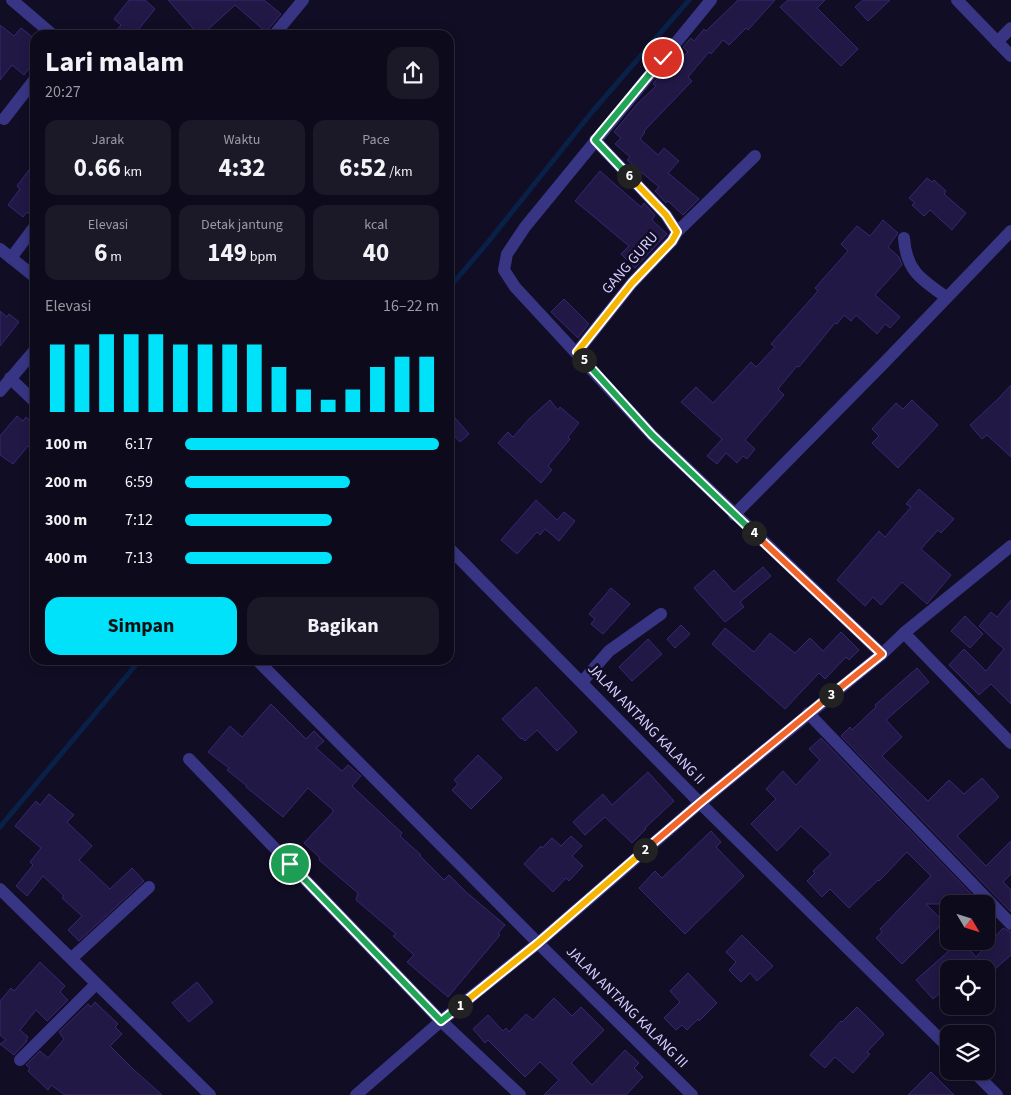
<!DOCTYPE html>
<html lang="id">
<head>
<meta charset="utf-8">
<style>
  :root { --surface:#0d0a1b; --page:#1b1828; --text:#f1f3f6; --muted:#9a9aa3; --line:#2d2b3a; --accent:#00e1fa }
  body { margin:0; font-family:"Source Sans 3",sans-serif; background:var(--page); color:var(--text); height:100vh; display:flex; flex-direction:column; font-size:19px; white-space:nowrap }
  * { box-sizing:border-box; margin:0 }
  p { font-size:16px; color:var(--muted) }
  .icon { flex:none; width:28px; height:28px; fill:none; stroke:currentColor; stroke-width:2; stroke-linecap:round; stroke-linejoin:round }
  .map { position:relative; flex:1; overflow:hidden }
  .side { position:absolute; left:30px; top:30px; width:424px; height:635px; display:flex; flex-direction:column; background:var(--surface); border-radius:15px; box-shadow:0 2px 12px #0003,0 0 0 1px var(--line) }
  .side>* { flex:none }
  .needle { width:32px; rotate:128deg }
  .tools { position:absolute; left:940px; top:895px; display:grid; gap:10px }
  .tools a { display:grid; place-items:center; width:55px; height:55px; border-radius:10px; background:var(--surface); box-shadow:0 2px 12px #0003,0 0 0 1px var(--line); font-size:25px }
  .pin { position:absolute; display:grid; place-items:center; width:42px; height:42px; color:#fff; margin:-21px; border:2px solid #fff; border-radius:50%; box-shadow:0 1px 5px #0007 }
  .km { position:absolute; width:25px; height:25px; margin:-12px; border-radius:50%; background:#222; color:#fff; font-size:14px; line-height:25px; text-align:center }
  .round { display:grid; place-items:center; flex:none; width:52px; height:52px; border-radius:15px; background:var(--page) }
  .head { display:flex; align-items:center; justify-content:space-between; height:85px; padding:0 15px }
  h1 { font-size:28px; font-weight:700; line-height:38px }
  .stats { display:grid; grid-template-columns:repeat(3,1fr); gap:8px; height:85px; padding:5px 15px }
  .stats div { display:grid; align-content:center; border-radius:12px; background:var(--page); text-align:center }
  .stats b { font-size:25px; font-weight:700 }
  .stats small { font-size:14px; font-weight:400 }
  .stats p { font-size:14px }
  .chart { height:140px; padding:10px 15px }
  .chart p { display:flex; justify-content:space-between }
  .chart svg { width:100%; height:90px; margin-top:5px; stroke:var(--accent); stroke-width:6 }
  .primary-button { display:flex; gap:10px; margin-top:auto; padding:10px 15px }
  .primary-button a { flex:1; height:58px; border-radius:15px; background:var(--accent); color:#111; font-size:20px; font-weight:700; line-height:58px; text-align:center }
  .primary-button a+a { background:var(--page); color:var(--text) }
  ul { padding:0 15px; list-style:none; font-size:16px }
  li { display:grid; grid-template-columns:80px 60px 1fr; align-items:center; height:38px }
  li i { height:12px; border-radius:6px; background:var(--accent) }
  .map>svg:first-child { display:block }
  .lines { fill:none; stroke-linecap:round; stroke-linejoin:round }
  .stream { stroke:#092047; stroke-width:5 }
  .building { fill:#211846; stroke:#372873 }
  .street { stroke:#383585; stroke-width:12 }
  .split-1-casing { stroke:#fff; stroke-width:10 }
  .split-2-casing { stroke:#fff; stroke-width:10 }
  .split-3-casing { stroke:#fff; stroke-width:10 }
  .split-4-casing { stroke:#fff; stroke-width:10 }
  .split-5-casing { stroke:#fff; stroke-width:10 }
  .split-6-casing { stroke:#fff; stroke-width:10 }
  .split-7-casing { stroke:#fff; stroke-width:10 }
  .split-1 { stroke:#22a559; stroke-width:6 }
  .split-2 { stroke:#f5b400; stroke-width:6 }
  .split-3 { stroke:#f0652b; stroke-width:6 }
  .split-4 { stroke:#f0652b; stroke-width:6 }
  .split-5 { stroke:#22a559; stroke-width:6 }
  .split-6 { stroke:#f5b400; stroke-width:6 }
  .split-7 { stroke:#22a559; stroke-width:6 }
  .labels { text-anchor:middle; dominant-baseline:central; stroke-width:5; stroke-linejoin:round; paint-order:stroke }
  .street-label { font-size:15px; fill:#d5cfff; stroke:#110d24 }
</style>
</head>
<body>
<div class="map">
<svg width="1011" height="1095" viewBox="0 0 1011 1095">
  <rect width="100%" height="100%" fill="#110d24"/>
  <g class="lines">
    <!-- stream -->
    <g class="stream">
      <path d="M449,288L484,247L592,112L689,0"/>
      <path d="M0,827L140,660"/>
    </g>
  </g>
  <!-- building -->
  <g class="building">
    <path d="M129,0H145L155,9L134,35H113L121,25L114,19Z"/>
    <path d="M168,0H264L281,14L266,32L235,5L202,35H199Z"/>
    <path d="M738,0H775L748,30L746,28L729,45L723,40L711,54L709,52L688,77L692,81L644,131L645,132L640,139L658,155L664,148L679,161L668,173L699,199L683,215L668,201L666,203L655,191L659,187L627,160L630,157L615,144L621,138L614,132L637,104L656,86L653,84L662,72L666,75L688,52L683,47L691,38L694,41L704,29L706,31Z"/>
    <path d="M788,0H825L817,8L858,49L841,66L780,7Z"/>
    <path d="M863,0H890L868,21L855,7Z"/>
    <path d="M0,25L14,36L21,28L35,39V61L24,75L12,65L0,80Z"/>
    <path d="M35,162V218L27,212L23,217L8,205L20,189L17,186Z"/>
    <path d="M600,171L641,207L644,203L655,215L652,220L667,234L635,268L621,254L629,246L575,201Z"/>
    <path d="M927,178L932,182L934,180L946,191L944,194L966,213L952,230L930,210L924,216L912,205L915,203L909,198Z"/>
    <path d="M883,220L898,233L888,247L899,257L902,265L875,295L900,317L890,328L885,324L877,334L856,315L851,321L844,315L837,324L835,323L799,367L797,366L778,389L784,395L745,440L755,449L747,459L743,456L737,463L726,453L717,464L707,456L722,439L681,402L696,387L713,403L751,362L756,367L775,347L771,344L818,291L815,288L848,251L841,244L857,226L870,236Z"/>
    <path d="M564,299L589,324L578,338L551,312Z"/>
    <path d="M0,311L7,317L9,314L19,322L0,346Z"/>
    <path d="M1011,385V457L987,435L982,439L970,425L998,399Z"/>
    <path d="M550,400L558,410L560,407L579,423L568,437L570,439L548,466L552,470L541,483L498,443L508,432L513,437L529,419Z"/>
    <path d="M912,400L938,425L898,468L872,443L879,436L872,429L896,403L903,409Z"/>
    <path d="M449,411L469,434L460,442L449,430Z"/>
    <path d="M17,416L23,421L26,417L35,425V441L30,447L28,446L13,464L0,455V436Z"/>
    <path d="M919,489L954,519L941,533L938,530L921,549L951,575L927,604L902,582L881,605L873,597L865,606L837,580L879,531L885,537L911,507L906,504Z"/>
    <path d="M536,500L557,520L564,512L575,521L559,541L545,529L540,535L537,532L517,554L501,540Z"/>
    <path d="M763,567L771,576L740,602L744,607L725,622L694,588L714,570L734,592Z"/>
    <path d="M611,588L630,604L603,634L591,624L595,619L589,614Z"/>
    <path d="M1011,600V704L991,684L979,695L949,665L964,649L986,671L1004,649L979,626L991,612L997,617Z"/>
    <path d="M965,616L983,634L970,648L951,631Z"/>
    <path d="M681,625L690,634L675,648L667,639Z"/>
    <path d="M725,628L754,652L770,633L795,653L810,638L823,651L841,632L859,650L849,660L846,657L825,679L819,673L785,709L712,644Z"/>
    <path d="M648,639L662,654L632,681L619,667Z"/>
    <path d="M917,668L929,682L886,720L902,737L882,756L928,801L949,780L964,794L982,778L999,797L957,836L986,866L1011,841V874L1003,882L1011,890V912L841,736L850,727L852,730L876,707L875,705Z"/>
    <path d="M536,687L577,732L557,751L537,730L525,741L522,738L521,739L502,719Z"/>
    <path d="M271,704L306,739L314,731L324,741L316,748L342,771L348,765L361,776L352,786L402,833L400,836L421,855L420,856L444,880L449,875L466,892L505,925L498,933L500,935L448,997L407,962L414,955L393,936L396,934L356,900L358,893L319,860L320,858L304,843L333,812V810L308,788L283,817L246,787L247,786L227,770L229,768L208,752L230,726L242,737Z"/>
    <path d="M821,738L978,901L975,904H926L944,922L902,964L876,938L882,932L880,929L931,876L907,852L879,881L878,880L849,908L830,889L822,897L807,881L815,873L813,871L831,854L801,826L777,851L751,824L776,799L766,789L783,771L796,785L820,760L809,749Z"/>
    <path d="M478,755L502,778L471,809L452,790L458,784L454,780Z"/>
    <path d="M648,772L674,801L645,828L646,829L632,843L605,817L585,835L573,822L603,794L612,805Z"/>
    <path d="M49,794L74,815L67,822L92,846L79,860L110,889L132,868L144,881L79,941L68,930L82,916L62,898L64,896L43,876L27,896L16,886L33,865L30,862L41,848L15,826L36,801L40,805Z"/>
    <path d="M711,831L721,842L716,847L744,876L685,934L639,888L655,871L662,878Z"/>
    <path d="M571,836L582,846L572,856L583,866L569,881L566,878L553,892L524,864L541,846L542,848L552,838L561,846Z"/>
    <path d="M1003,928L1011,932V955L986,977V969H949V985L933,999L916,980L960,941H962L976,957Z"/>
    <path d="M742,935L773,966L757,981L750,973L741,982L729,970L736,962L726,952Z"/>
    <path d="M40,962L65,986L60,992L68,1000L47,1021L36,1010L20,1030L28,1037L26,1040L27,1041L14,1055L0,1044L6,1040L0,1035V1001L11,988L14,991Z"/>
    <path d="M688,973L717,1003L699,1021L698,1019L687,1030L682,1025L676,1030L664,1018L680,1002L670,991Z"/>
    <path d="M197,982L213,1002L189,1022L172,1003Z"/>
    <path d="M554,998L572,1016L581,1007L604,1030L571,1063L592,1085L625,1050L639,1063L634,1068L643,1077L626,1095H544L559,1080L540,1062L525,1077L488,1040L485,1043L473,1029L488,1015L503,1031L506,1028L509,1032L526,1014L533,1020Z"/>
    <path d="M95,1002L118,1024L115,1027L122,1034L110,1046L133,1069L162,1095H65L51,1085L48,1090L28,1071L30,1068L26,1065L40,1051L48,1058L64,1039L59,1032L88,1004L91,1007Z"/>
    <path d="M857,1007L884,1034L867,1052L870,1054L853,1073L835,1057L825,1068L810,1055L841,1021L842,1022Z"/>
    <path d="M931,1072L954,1095H908Z"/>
  </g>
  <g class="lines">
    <!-- street -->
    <g class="street">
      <path d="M12,0L53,35"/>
      <path d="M711,0L525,227L507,254L504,270L515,287L652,435L882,654"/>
      <path d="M957,0L1011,56"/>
      <path d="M274,35L303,0"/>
      <path d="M997,42L1011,28"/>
      <path d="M4,119L35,79"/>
      <path d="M595,140L666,215L677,232"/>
      <path d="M904,238C906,271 922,280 946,297"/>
      <path d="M0,249L35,277"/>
      <path d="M11,258L35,226"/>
      <path d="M577,352L632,283L672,241L677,232L755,156"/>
      <path d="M10,378L35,402"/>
      <path d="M0,391L35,350"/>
      <path d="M734,515L884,363L1011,231"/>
      <path d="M449,548L700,803L949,1048"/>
      <path d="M904,633L1011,743"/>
      <path d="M257,660L538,943L692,1095"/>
      <path d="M582,682L609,651L661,614"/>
      <path d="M808,713L1011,924"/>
      <path d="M189,759L441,1021L520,1095"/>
      <path d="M0,889L210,1095"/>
      <path d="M72,958L149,887"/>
      <path d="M20,1060L96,984"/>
      <path d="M973,1071L997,1095"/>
      <path d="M356,1095L441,1021L538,943L700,803L882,654L904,633L1011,546"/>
    </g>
  </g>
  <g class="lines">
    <defs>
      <path id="split-1" d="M290,864L441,1021L460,1006"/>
      <path id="split-2" d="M460,1006L538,943L645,850"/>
      <path id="split-3" d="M645,850L700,803L831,695"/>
      <path id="split-4" d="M754,533L882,654L831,695"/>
      <path id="split-5" d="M584,360L652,435L754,533"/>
      <path id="split-6" d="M584,360L577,352L632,283L672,241L677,232L666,215L629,176"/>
      <path id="split-7" d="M629,176L595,140L663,58"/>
    </defs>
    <!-- split-1 casing -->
    <use href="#split-1" class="split-1-casing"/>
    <!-- split-2 casing -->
    <use href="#split-2" class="split-2-casing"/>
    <!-- split-3 casing -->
    <use href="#split-3" class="split-3-casing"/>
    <!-- split-4 casing -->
    <use href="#split-4" class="split-4-casing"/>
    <!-- split-5 casing -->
    <use href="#split-5" class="split-5-casing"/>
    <!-- split-6 casing -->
    <use href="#split-6" class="split-6-casing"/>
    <!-- split-7 casing -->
    <use href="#split-7" class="split-7-casing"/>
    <!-- split-1 -->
    <use href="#split-1" class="split-1"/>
    <!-- split-2 -->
    <use href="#split-2" class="split-2"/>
    <!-- split-3 -->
    <use href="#split-3" class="split-3"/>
    <!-- split-4 -->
    <use href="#split-4" class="split-4"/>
    <!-- split-5 -->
    <use href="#split-5" class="split-5"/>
    <!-- split-6 -->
    <use href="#split-6" class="split-6"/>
    <!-- split-7 -->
    <use href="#split-7" class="split-7"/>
  </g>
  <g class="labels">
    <!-- street labels -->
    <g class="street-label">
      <text transform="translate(630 263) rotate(-49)">GANG GURU</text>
      <text transform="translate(646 724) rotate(46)">JALAN ANTANG KALANG II</text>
      <text transform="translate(627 1007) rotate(45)">JALAN ANTANG KALANG III</text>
    </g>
  </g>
</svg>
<div class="tools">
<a><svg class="needle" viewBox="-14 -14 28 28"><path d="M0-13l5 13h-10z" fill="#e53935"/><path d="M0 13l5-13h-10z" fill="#9a9aa3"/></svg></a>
<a><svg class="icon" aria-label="locate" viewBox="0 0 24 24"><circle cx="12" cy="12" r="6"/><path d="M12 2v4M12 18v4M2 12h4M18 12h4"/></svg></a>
<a><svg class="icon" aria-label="layers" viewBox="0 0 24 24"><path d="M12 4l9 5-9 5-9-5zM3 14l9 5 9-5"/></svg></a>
</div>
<div class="pin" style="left:290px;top:864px;background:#1e9e55"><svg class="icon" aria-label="arrive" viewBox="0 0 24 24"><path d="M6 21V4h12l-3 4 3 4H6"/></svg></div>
<div class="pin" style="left:663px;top:58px;background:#d93025"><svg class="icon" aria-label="check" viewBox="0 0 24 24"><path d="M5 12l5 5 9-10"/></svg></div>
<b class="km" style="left:460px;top:1006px">1</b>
<b class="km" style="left:645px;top:850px">2</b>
<b class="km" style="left:831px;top:695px">3</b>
<b class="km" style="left:754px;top:533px">4</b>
<b class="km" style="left:584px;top:360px">5</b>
<b class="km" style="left:629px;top:176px">6</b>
<section class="side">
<div class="head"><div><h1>Lari malam</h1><p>20:27</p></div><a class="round"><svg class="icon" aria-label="share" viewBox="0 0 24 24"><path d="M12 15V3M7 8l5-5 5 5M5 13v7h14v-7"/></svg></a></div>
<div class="stats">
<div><p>Jarak</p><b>0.66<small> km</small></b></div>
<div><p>Waktu</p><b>4:32</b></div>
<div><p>Pace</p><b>6:52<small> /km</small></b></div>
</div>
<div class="stats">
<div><p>Elevasi</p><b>6<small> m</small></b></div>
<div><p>Detak jantung</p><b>149<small> bpm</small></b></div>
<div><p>kcal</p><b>40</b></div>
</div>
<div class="chart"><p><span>Elevasi</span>16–22 m</p>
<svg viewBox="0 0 160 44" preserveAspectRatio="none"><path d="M5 44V11M15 44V11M25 44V6M35 44V6M45 44V6M55 44V11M65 44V11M75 44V11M85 44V11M95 44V22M105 44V33M115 44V38M125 44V33M135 44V22M145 44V17M155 44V17"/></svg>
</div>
<ul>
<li><b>100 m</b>6:17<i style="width:100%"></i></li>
<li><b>200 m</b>6:59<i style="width:65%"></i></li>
<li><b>300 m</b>7:12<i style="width:58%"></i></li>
<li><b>400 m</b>7:13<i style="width:58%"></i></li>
</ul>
<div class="primary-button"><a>Simpan</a><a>Bagikan</a></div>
</section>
</div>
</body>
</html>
